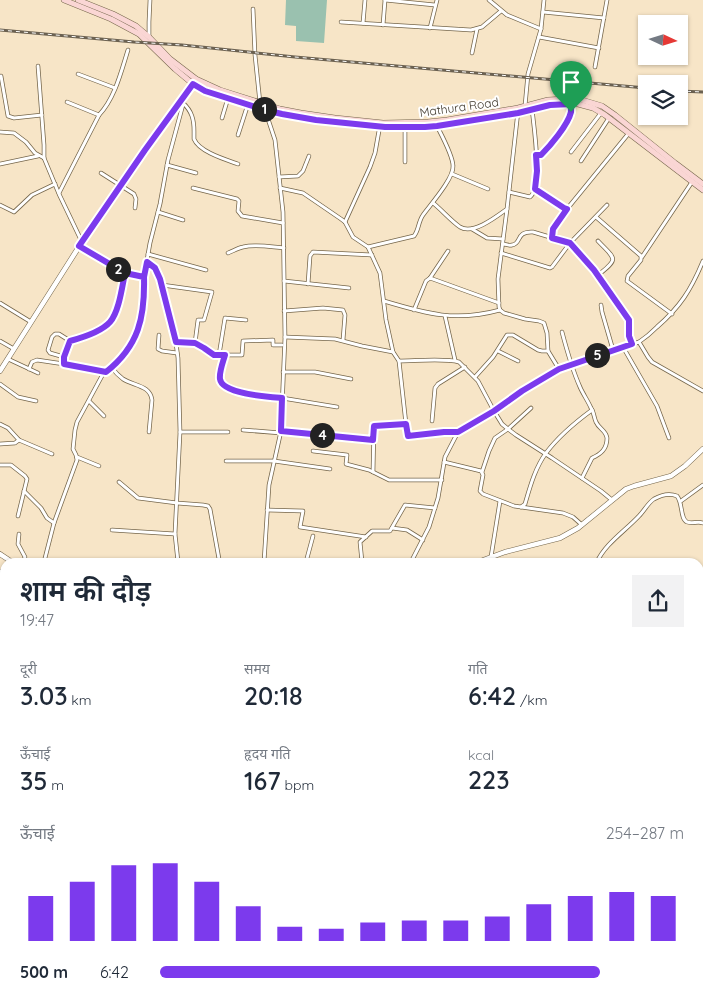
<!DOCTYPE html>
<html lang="hi">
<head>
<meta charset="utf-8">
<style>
  :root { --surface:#fff; --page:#f2f2f3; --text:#1f2937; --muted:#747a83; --accent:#7c3aed }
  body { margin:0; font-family:Quicksand,"Noto Sans Devanagari",sans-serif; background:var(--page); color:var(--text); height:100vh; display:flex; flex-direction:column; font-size:19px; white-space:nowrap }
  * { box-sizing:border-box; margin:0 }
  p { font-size:16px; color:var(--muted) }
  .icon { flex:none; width:28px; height:28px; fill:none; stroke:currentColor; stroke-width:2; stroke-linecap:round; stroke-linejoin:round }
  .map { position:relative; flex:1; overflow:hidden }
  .details { position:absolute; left:0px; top:558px; width:704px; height:444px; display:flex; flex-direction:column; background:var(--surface); border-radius:15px 15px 0 0; box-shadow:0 1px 4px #0004 }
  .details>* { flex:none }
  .needle { width:32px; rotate:94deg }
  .buttons { position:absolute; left:638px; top:15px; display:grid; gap:10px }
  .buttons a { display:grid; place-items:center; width:50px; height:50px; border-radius:0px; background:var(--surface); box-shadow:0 1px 4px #0004; font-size:25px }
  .pin { position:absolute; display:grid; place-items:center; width:42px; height:42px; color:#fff; margin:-51px -21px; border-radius:50% 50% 50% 0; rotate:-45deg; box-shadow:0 0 5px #0007 }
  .pin .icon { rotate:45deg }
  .km { position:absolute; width:25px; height:25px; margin:-12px; border-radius:50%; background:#222; color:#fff; font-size:14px; line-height:25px; text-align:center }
  .round { display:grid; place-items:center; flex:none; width:52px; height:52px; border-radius:0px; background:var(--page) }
  .head { display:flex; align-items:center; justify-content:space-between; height:85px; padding:0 20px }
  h1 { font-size:28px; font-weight:600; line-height:38px }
  .metrics { display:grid; grid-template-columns:repeat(3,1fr); gap:8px; height:85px; padding:5px 20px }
  .metrics div { display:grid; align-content:center }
  .metrics b { font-size:25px; font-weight:600 }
  .metrics small { font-size:14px; font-weight:400 }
  .metrics p { font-size:14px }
  .chart { height:140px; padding:10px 20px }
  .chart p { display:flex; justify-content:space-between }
  .chart svg { width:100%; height:90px; margin-top:5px; stroke:var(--accent); stroke-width:6 }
  ul { padding:0 20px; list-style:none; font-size:16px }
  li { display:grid; grid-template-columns:80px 60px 1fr; align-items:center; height:38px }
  li i { height:12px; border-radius:6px; background:var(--accent) }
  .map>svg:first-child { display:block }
  .green { fill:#9ac1af }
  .water { fill:#8abedb }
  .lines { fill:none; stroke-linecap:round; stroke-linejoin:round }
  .minor-casing { stroke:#75664b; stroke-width:4.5 }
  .tertiary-casing { stroke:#75664b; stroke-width:5.5 }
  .secondary-casing { stroke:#75664b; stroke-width:6 }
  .minor { stroke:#fff; stroke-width:3 }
  .tertiary { stroke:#fff; stroke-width:4.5 }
  .secondary { stroke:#fad6d4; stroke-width:5 }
  .rail-casing { stroke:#6b6151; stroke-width:3 }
  .rail { stroke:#fff; stroke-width:1; stroke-dasharray:4; stroke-linecap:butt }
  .route-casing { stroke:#fff; stroke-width:10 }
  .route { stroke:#7c3aed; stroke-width:6 }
  .labels { text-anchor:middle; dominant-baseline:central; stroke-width:4; stroke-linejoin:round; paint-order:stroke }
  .street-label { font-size:12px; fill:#3e372b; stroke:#fff }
</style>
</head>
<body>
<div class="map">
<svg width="703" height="1001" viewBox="0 0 703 1001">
  <rect width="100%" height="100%" fill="#f7e5c7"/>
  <!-- green -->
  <path class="green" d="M286,0H327L324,43L296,41V26L285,25Z"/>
  <!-- water -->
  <g class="water">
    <path d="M703,706V945L699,944V707Z"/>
    <path d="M165,996H412L404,1001H159Z"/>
  </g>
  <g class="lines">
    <defs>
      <g id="minor">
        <path d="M385,0L435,5"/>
        <path d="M489,0L507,15L541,29"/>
        <path d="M253,9L255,55L260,103"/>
        <path d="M543,12L604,18"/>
        <path d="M341,22L471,30L482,27L501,11"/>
        <path d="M363,23L365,0"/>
        <path d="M383,25L385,0"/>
        <path d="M430,28L437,0"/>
        <path d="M149,36V22L150,0"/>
        <path d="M539,37L599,48"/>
        <path d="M472,53L477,29"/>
        <path d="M38,66L44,145V158L59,194L82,242"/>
        <path d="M595,67L607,0"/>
        <path d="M78,74L115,88"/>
        <path d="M1,76L8,116L14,118L42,115"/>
        <path d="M67,102L99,115"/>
        <path d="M183,103C192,111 194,120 194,131C194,134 194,137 194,139C199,152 227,160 238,164"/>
        <path d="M525,106L528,74L541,29L544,0"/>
        <path d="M222,118L228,98"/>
        <path d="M405,128V162"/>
        <path d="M0,132L14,133L26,142L35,153L44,158"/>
        <path d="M238,135L248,104"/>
        <path d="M571,152L601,113"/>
        <path d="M536,155H541C549,147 566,126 570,116C571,112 571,108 571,104"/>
        <path d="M581,161L609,118"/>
        <path d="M0,164L38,156"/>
        <path d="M167,165L196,173"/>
        <path d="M101,173L134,194L136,199L135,208"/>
        <path d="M452,174L488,189"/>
        <path d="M279,177L298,176L303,171L309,156"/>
        <path d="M193,188L237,199L239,201L238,211L242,216L283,223"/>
        <path d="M280,188L303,193L341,219L345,222L353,237L368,247L380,273L386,320L393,352L399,361L406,424L374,426L373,472"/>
        <path d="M535,189L564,208L567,209L629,133"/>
        <path d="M509,192L530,197C543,187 534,127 532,109"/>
        <path d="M59,193L99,115C115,98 121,72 128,50"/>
        <path d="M433,203C442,210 450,220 460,227C473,235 496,217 507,209L518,111"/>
        <path d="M0,205L14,212L32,195L55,184"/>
        <path d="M607,205L570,243L594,270L627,317L629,320V336L631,344"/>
        <path d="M507,209L498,279L499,307L500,310L504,313L525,319L539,321L544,323L547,333L548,351L559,369"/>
        <path d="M158,212L183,220"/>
        <path d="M596,217L641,256V260L628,276L627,281L672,314"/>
        <path d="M345,222L370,167L375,153L380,125"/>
        <path d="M472,229L487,238L503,239"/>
        <path d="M552,238L553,229L567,209"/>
        <path d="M598,241C615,259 620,258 598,275"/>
        <path d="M79,246L125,273"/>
        <path d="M368,247L414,236C419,230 418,222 423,215C431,204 454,178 453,166C453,156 442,136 437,126"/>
        <path d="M228,253C233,251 238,248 243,247C256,244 271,247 284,248"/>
        <path d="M501,253L550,268L552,267L570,243L533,232C515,231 522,244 512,245C509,246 506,244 503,244"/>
        <path d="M148,254L206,270"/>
        <path d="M642,257L692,182"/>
        <path d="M147,262L155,267L160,279L175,336L178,358L180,432L175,534L178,562"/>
        <path d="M430,278L448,251"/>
        <path d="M284,281L349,288"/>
        <path d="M308,284L310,256L313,252L372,255"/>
        <path d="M162,285L212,292L204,320H198L195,343"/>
        <path d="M384,301C427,314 456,322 500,310"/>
        <path d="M0,303L31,322"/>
        <path d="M601,305L602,312L613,350"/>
        <path d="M414,310L426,281L430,278L499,303"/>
        <path d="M284,311L323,308L343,310L345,315L343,340"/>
        <path d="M445,316L455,360"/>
        <path d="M562,332C567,351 572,369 580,387C583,394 588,401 591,408C594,412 594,418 596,422C599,429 606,430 607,438C607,449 601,454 592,458L582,478"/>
        <path d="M159,335L158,349L162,351L177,353"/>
        <path d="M285,337L335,339L362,346L393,352"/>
        <path d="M0,341L14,349"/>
        <path d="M70,341L64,357L50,353L48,350L52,337L55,334H59L70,341C81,338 102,331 110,322C119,312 122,287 125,273L144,277"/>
        <path d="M176,342L195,343L204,348L213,355H242L243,341L273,340V345H282"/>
        <path d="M639,342L648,357L652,362L703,391"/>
        <path d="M623,347L657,406L669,438"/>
        <path d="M498,351L518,361"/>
        <path d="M219,355L225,318L246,320"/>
        <path d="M225,355L220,378L221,382L226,386L245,393L282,398L337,407"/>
        <path d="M64,357L63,361L64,364L66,365L106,372"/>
        <path d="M8,359L38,373"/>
        <path d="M399,361C415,361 445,358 459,362L478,381L494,411L502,424L508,429L516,435L552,458L601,491L612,500"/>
        <path d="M112,368C115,372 119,376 123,379C134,386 150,385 152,400L149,432"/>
        <path d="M29,369L32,362L37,360L64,364"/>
        <path d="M283,372H315L351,379"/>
        <path d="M475,377L493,357L507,335H513L538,350L542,351H548"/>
        <path d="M0,384L18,397L36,401"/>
        <path d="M89,401L104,416"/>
        <path d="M432,421L435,388L438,384L465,367"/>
        <path d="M0,424L8,428L19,440L52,454"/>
        <path d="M406,424L408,436L443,432H457"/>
        <path d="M243,430L281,433"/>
        <path d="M281,431L373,440"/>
        <path d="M180,432H228"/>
        <path d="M0,444L15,443L19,440"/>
        <path d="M313,451L347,455L346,464L369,470L389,480H442"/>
        <path d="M77,457L99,466"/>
        <path d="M226,461H274L330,469"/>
        <path d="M444,462L481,471L483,475L480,491L483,494L514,506L563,513L573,517L582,525"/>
        <path d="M0,465H11L25,476L27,479L18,516"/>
        <path d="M482,472L489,451L495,438L508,429L531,408"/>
        <path d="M119,482L138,498L177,503L203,505L208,506L210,509L219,559"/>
        <path d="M24,491L41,508L47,518L54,523"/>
        <path d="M681,501L703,485"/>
        <path d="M521,507L525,504C530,487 535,468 546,453C558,437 577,421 592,410"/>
        <path d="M267,510L303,511L300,527L366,537"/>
        <path d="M392,528L407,530L423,540"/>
        <path d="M112,530L175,534"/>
        <path d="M19,534L18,544L25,557L23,562"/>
        <path d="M491,557L500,501"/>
        <path d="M44,562L54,523L77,460L76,455L73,449L75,430L77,422L103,374L117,363L122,359L132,344L137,334L140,324L144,290V277L150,243L160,204L168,160L185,97"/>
        <path d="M264,562L269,485L281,431L285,337L283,212L275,140L265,110"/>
        <path d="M306,562L313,536"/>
        <path d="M362,562L360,542L372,531H390L405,505L435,508"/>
        <path d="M411,562L429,527L438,498L445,457L458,432L494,411L522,391L559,369L639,342C645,338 651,333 657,327C680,307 691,290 703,261"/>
        <path d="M597,562C605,544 625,531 639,516C644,511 648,503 654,499C661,495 670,493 677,496C683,503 680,519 687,522C692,524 698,521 703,523"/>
        <path d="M0,571L5,574"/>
        <path d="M0,634L5,620"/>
        <path d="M0,654L5,656"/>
        <path d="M0,669L5,671"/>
        <path d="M0,780L5,783"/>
        <path d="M0,822L5,825"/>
        <path d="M0,909L5,910"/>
        <path d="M0,957L5,955"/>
        <path d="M699,959L703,961"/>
        <path d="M0,986H5"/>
        <path d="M109,996V1001"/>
        <path d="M558,996L562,1001"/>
        <path d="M587,996L591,1001"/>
        <path d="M685,996L689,1001"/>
        <path d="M534,1001L546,996"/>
        <path d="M660,1001L666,996"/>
      </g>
      <g id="tertiary">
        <path d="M0,371L82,242L145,150L196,79"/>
        <path d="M0,554L12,562"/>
        <path d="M478,562L505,552L560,538L578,528L626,489L634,486L671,476L685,466L703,449"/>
      </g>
      <g id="secondary">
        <path d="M64,0L111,19L139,34L175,69L193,84L205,91L283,114L336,123L385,127L409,128L425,127L463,122L517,113L550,105L566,104H578L593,108L605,115L703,190"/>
        <path d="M78,0L113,14L136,26L149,37L170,59L196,79L220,90L280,109L301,113L335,118L383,123L428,122L447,120L518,108L548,100L566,99L582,100L602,106L615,115L675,163L703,184"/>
      </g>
    </defs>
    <!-- minor casing -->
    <use href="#minor" class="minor-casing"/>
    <!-- tertiary casing -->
    <use href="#tertiary" class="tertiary-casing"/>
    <!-- secondary casing -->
    <use href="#secondary" class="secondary-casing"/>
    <!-- minor -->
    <use href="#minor" class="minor"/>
    <!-- tertiary -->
    <use href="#tertiary" class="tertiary"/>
    <!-- secondary -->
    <use href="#secondary" class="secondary"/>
    <defs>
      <g id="rail">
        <path d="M0,30L134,42L182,45L295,57L646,88"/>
        <path d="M679,91L703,92"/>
      </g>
    </defs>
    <!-- rail casing -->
    <use href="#rail" class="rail-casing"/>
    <!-- rail -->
    <use href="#rail" class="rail"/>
  </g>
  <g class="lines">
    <defs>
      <path id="route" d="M571,112V104L550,105L518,113L437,126L425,127H385L316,120L282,114L265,110L205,91L193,84L145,150L79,246L125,273L144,277C145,317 139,346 106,372L64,364V357L70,341C81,338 102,331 110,322C119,312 122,287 125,273L144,277L147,262L155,268L160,279L176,342L195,343L204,348L214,355H225C223,362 219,372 220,379C222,394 270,397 282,398L281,431L373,440L374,426L406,424L408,436L444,432H458L494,411L522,391L559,369L632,344L629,336V320L594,270L570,243L552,238L553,229L567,209L564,208L535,189L537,171L536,155H541C550,146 568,125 571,112"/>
    </defs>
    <!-- route casing -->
    <use href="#route" class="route-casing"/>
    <!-- route -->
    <use href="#route" class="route"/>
  </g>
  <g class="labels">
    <!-- street labels -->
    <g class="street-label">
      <text transform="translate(459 107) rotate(-8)">Mathura Road</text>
    </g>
  </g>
</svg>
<div class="buttons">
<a><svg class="needle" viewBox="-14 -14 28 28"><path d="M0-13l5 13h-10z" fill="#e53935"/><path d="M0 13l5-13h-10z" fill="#747a83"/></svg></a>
<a><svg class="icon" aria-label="layers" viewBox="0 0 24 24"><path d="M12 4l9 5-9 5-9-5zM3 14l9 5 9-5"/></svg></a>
</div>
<div class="pin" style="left:571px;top:112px;background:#1e9e55"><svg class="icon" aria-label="arrive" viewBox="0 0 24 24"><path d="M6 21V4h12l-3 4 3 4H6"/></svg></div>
<b class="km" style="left:264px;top:109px">1</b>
<b class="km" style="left:118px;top:269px">2</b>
<b class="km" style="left:322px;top:435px">4</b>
<b class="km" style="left:597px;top:355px">5</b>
<section class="details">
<div class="head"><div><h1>शाम की दौड़</h1><p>19:47</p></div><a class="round"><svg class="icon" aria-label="share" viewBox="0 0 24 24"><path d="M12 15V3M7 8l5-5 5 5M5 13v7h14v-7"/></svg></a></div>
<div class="metrics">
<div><p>दूरी</p><b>3.03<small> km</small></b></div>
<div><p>समय</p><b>20:18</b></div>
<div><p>गति</p><b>6:42<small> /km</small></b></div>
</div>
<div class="metrics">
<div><p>ऊँचाई</p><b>35<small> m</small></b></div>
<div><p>हृदय गति</p><b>167<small> bpm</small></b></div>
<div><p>kcal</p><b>223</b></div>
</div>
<div class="chart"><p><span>ऊँचाई</span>254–287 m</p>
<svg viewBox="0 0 160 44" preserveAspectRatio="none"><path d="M5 44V22M15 44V15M25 44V7M35 44V6M45 44V15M55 44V27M65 44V37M75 44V38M85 44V35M95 44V34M105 44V34M115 44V32M125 44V26M135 44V22M145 44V20M155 44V22"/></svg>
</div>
<ul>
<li><b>500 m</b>6:42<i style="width:84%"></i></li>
</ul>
</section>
</div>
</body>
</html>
